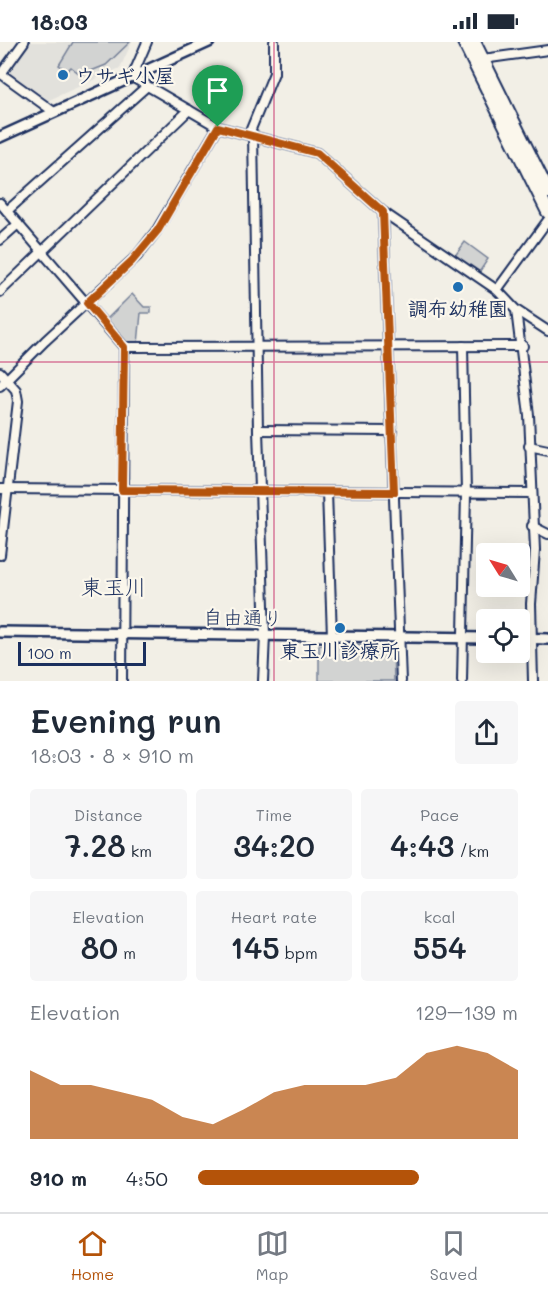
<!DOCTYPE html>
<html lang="en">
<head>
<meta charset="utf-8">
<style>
  :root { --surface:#fff; --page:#f6f6f7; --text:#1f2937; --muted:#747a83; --line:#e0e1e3; --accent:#b45309 }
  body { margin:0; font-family:Mali,"Klee One",sans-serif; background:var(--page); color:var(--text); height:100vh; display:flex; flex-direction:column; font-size:22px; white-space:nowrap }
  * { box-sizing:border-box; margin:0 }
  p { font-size:20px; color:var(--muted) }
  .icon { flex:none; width:33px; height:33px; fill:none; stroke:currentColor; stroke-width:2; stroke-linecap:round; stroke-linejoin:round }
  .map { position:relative; height:639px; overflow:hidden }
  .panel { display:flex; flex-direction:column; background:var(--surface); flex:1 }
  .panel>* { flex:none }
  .needle { width:39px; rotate:307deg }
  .buttons { position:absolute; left:476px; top:501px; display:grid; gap:12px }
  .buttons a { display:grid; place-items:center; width:54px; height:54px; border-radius:6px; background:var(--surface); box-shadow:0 6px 24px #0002; font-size:30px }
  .scale { position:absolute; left:18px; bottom:15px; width:128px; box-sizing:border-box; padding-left:6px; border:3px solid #1b2f5e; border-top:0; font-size:16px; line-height:21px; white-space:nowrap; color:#1b2f5e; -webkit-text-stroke:4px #fbf7ec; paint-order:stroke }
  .pin { position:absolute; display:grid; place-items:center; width:51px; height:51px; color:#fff; margin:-62px -26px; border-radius:50% 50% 50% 0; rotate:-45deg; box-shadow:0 0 6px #0007 }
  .pin .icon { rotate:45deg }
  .round { display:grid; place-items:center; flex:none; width:63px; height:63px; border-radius:6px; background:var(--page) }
  .overview { display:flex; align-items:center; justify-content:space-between; height:102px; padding:0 30px }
  h1 { font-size:33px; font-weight:600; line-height:45px }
  .figures { display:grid; grid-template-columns:repeat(3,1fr); gap:9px; height:102px; padding:6px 30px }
  .figures div { display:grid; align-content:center; border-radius:6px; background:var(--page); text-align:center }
  .figures b { font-size:30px; font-weight:600 }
  .figures small { font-size:16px; font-weight:400 }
  .figures p { font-size:16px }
  .chart { height:168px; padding:12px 30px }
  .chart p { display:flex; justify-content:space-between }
  .chart svg { width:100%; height:108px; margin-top:6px; fill:var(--accent); opacity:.7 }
  ul { padding:0 30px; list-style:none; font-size:20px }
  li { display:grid; grid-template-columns:96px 72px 1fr; align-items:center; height:45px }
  li i { height:15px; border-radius:8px; background:var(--accent) }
  .status { display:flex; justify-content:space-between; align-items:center; height:42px; padding:0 30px; background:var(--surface); direction:ltr }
  .status svg { height:16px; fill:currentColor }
  .dock { display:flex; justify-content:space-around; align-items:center; height:84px; border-top:2px solid var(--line); background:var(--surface); font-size:16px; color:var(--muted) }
  .dock a { display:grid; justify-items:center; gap:3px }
  .dock .selected { color:var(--accent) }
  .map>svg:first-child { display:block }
  .built { fill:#e2e1dc }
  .green { fill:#d2d3d2; stroke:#768198; stroke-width:1.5 }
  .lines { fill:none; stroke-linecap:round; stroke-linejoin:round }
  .minor-casing { stroke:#1b2f5e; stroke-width:12 }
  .tertiary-casing { stroke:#1b2f5e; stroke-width:14 }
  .primary-casing { stroke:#1b2f5e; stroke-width:16 }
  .minor { stroke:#fbf7ec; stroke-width:8 }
  .tertiary { stroke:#fbf7ec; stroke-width:9 }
  .primary { stroke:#fbf7ec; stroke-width:12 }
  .route-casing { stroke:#fff; stroke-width:12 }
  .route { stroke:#b45309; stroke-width:8 }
  .grid { fill:none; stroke:#c2185b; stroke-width:1.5; stroke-opacity:0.55 }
  .poi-dot { fill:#1f6fb2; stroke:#fbf7ec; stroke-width:2 }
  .labels { text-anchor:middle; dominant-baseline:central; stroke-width:4.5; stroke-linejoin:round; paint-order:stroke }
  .poi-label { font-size:20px; font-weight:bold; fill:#1b2f5e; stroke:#fbf7ec }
  .street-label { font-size:20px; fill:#1b2f5e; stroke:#fbf7ec }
  .quarter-label { font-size:22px; fill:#1b2f5e; stroke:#fbf7ec }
</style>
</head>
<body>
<div class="status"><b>18:03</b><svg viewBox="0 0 49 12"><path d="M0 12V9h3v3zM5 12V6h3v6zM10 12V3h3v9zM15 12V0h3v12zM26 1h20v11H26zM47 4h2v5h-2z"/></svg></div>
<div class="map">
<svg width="548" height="639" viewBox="0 0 548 639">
  <rect width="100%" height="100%" fill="#f2efe6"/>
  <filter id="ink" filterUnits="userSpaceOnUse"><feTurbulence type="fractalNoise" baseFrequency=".0167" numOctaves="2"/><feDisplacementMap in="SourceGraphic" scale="12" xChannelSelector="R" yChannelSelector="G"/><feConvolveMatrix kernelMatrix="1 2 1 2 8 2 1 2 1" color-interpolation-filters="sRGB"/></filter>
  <g filter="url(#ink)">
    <!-- built -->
    <path class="built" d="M29,0H132L120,26L49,58L9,31Z"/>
    <!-- green -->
    <g class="green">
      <path d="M73,0H130L106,23L81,33L71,25L67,29L59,23Z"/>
      <path d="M465,200L488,217L478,232L454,215Z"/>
      <path d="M132,252L144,265H151V271H141L138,302L125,301L105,279Z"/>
      <path d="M319,603L393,604L394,639H319Z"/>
    </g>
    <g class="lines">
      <defs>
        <g id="minor">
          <path d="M147,0L132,35L218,85L317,111L383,170L497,248L516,268L529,373L535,508L531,562L533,639"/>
          <path d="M483,17L548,8"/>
          <path d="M0,31L54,70"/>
          <path d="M1,32L24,0"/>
          <path d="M249,92L274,31V0"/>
          <path d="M253,92L258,388L265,593L263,639"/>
          <path d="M0,161L124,305L122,639"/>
          <path d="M7,169L146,45"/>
          <path d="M383,170L401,639"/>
          <path d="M0,198L18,182"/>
          <path d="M497,248L548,178"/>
          <path d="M0,250L189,68"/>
          <path d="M516,268L548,289"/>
          <path d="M124,305L523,304"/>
          <path d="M0,330L16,348L18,359L0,513"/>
          <path d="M0,344L45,299L137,214L157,188L218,85"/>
          <path d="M258,388L392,389"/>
          <path d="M529,404L548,408"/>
          <path d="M0,447L531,451"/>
          <path d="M327,450L332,594"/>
          <path d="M532,484L548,492"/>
          <path d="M462,639L466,451L463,304"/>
        </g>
        <g id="tertiary">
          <path d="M0,95L209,0"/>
          <path d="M0,590L486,596"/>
          <path d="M519,596L548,597"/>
        </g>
        <g id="primary">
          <path d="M464,0L548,170"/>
          <path d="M474,0L548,150"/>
        </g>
      </defs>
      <!-- minor casing -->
      <use href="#minor" class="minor-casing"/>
      <!-- tertiary casing -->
      <use href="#tertiary" class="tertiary-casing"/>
      <!-- primary casing -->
      <use href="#primary" class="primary-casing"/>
      <!-- minor -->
      <use href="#minor" class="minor"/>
      <!-- tertiary -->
      <use href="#tertiary" class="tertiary"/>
      <!-- primary -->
      <use href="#primary" class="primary"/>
    </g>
  </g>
  <g class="lines" filter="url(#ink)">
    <defs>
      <path id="route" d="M218,85L317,111L383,170L394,450L122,448L124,305L87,261L132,219L158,188Z"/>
    </defs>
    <!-- route casing -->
    <use href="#route" class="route-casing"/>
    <!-- route -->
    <use href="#route" class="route"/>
  </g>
  <!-- grid -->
  <path class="grid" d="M274,0V639M0,320H548"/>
  <!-- markers -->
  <g class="poi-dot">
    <circle cx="63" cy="33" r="6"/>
    <circle cx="458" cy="245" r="6"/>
    <circle cx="340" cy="586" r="6"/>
  </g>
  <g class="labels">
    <!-- poi labels -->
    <g class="poi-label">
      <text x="75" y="33" text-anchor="start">ウサギ小屋</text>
      <text x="458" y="266">調布幼稚園</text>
      <text x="340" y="608">東玉川診療所</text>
    </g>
    <!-- street labels -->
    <g class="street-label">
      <text transform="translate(243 575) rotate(1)">自由通り</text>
    </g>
    <!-- quarter labels -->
    <g class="quarter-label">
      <text x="114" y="544">東玉川</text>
    </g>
  </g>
</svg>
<div class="buttons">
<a><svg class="needle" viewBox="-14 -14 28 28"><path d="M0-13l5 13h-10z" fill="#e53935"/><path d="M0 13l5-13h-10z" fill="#747a83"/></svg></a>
<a><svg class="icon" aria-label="locate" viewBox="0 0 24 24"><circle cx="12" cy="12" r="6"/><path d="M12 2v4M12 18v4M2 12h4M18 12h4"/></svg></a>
</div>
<div class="scale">100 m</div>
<div class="pin" style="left:218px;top:85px;background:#1e9e55"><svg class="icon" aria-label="arrive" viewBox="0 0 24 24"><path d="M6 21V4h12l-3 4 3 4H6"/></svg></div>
</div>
<section class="panel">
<div class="overview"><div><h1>Evening run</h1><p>18:03 · 8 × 910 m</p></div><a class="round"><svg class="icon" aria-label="share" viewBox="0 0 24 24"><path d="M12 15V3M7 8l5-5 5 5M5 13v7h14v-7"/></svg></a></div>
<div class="figures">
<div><p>Distance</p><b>7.28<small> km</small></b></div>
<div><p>Time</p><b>34:20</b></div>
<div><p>Pace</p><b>4:43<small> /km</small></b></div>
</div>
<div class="figures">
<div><p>Elevation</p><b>80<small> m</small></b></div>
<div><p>Heart rate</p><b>145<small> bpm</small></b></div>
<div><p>kcal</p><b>554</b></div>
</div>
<div class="chart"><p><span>Elevation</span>129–139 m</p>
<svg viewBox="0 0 160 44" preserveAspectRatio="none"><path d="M0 44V16L10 22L20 22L30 25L40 28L50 35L60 38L70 32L80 25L90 22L100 22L110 22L120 19L130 9L140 6L150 9L160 16V44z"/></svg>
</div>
<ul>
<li><b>910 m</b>4:50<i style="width:69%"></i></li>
</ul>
</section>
<nav class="dock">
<a class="selected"><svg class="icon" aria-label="home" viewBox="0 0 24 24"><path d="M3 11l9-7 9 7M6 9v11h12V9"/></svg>Home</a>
<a><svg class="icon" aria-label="map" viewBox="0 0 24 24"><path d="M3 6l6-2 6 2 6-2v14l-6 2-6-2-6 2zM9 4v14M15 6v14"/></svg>Map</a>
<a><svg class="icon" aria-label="saved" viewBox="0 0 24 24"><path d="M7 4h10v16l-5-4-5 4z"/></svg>Saved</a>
</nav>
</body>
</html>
